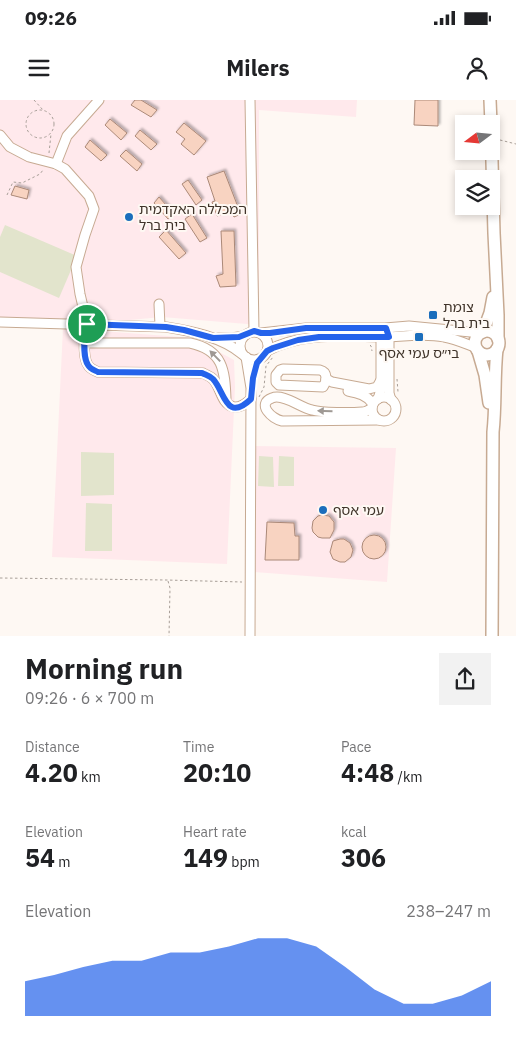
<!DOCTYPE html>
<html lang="en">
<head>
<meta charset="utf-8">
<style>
  :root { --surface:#fff; --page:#f2f2f2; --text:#202124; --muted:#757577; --accent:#2563eb }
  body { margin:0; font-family:"IBM Plex Sans","Noto Sans Hebrew",sans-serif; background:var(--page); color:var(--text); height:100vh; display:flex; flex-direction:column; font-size:19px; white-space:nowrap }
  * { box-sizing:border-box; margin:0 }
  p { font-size:16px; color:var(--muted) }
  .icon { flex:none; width:28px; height:28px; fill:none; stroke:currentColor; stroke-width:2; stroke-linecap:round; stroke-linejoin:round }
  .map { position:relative; height:536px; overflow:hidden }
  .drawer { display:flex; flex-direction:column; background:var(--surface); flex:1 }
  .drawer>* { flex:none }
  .needle { width:32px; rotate:254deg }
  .buttons { position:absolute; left:455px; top:15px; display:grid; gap:10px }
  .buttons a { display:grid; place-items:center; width:45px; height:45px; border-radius:0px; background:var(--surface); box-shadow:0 2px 8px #0003; font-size:25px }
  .pin { position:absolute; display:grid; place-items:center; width:42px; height:42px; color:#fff; margin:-21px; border:2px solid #fff; border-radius:50%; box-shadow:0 1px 5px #0007 }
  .round { display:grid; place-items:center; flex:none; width:52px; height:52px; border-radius:0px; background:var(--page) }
  .head { display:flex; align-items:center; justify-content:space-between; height:85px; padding:0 25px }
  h1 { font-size:28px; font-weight:800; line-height:38px }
  .stats { display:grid; grid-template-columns:repeat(3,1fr); gap:8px; height:85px; padding:5px 25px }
  .stats div { display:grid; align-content:center }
  .stats b { font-size:25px; font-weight:800 }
  .stats small { font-size:14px; font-weight:400 }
  .stats p { font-size:14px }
  .chart { height:140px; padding:10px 25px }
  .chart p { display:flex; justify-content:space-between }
  .chart svg { width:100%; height:90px; margin-top:5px; fill:var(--accent); opacity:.7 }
  .status { display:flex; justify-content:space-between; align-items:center; height:35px; padding:0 25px; background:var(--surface); direction:ltr }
  .status svg { height:14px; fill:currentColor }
  header { display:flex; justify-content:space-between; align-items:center; height:65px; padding:0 25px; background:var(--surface); font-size:22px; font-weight:800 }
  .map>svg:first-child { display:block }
  .education { fill:#ffe9ec }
  .green { fill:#e2e4cc }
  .building { fill:#f8d3c1; stroke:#ab8978; filter:url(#shadow) }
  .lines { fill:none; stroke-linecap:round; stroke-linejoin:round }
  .minor-casing { stroke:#c7aa92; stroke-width:11 }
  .major-casing { stroke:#c7aa92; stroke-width:14 }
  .path { stroke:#a89f98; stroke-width:1; stroke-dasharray:2.5 2.5; stroke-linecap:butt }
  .minor { stroke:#fff; stroke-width:9 }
  .major { stroke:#fff; stroke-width:11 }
  .oneway { fill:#9f9994 }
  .route-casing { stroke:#fff; stroke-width:10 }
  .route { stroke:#2563eb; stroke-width:6 }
  .poi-dot { fill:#1b6ebc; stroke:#fef8f3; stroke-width:2 }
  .labels { text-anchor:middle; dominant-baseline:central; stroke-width:4; stroke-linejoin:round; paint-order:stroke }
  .poi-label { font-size:14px; fill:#3f3329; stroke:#fef8f3; text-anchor:start }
</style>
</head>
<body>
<div class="status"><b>09:26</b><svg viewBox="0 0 49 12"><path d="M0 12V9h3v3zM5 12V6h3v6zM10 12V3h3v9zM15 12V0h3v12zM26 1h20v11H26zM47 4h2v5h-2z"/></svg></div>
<header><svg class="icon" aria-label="menu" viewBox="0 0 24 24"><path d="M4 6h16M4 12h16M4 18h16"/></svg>Milers<svg class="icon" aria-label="person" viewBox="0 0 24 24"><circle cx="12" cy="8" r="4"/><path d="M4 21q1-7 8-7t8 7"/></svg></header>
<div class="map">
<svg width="516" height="536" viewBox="0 0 516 536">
  <defs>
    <filter id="shadow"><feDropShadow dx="2" dy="-2" stdDeviation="1" flood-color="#0004"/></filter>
  </defs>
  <rect width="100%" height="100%" fill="#fef8f3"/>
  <!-- education -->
  <g class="education">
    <path d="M0,0H357L356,17L259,10V225L162,217L87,224L0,223Z"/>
    <path d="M63,228L193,238L234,260L235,287L227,464L52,457Z"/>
    <path d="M254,346L396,348L387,482L253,472Z"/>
  </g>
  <!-- green -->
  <g class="green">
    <path d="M5,125L77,156L59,198L0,172V137Z"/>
    <path d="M81,352L114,353V395L81,396Z"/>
    <path d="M259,356L273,357L274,387L258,386Z"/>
    <path d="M279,356L294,357V386H278Z"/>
    <path d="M86,403L112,404V451H85Z"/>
  </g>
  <!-- building -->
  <g class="building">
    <path d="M135,0H141L157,10L151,17L131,5Z"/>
    <path d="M415,0H438V26L414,25Z"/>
    <path d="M110,19L127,33L121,40L105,25Z"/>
    <path d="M184,23L206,41L194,55L181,44L185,39L176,32Z"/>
    <path d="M140,30L157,44L151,50L135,36Z"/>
    <path d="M90,40L107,55L101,61L85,47Z"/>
    <path d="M126,50L142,64L137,71L120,56Z"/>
    <path d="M224,71L238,107L241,114L234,117L231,111L217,116L212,102L215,101L207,77Z"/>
    <path d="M188,80L202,100L196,105L182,84Z"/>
    <path d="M15,86L29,90L27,99L11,95Z"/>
    <path d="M159,97L174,114L168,119L154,103Z"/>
    <path d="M192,114L207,138L200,142L185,119Z"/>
    <path d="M166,130L186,153L179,159L159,137Z"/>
    <path d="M221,131H234L236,186L220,187L216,176L223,174Z"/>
    <path d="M322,415L329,416L334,422V430L330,438H322L318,437L313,432L312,428L313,421L318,416Z"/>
    <path d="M267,422L294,423L295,436H299V460H265Z"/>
    <circle cx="374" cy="447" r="12"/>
    <path d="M340,439H344L350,443L353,450L351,457L345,462H340L333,459L330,452L333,441Z"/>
  </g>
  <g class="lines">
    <defs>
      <g id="minor">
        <path d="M250,0L254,231"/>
        <path d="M0,35L10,47L29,57L56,64L65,69L89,96L94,109L85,135L76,167L80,194L87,224"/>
        <path d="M56,64L67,36L99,0"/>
        <path d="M159,204L160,226"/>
        <path d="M0,222L166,227C191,231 222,237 242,254"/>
        <path d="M85,224C85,235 82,257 88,265C90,269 94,270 98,272L203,273C206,275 210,276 213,279C221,287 221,305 234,307C241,308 246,303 251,299"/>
        <circle cx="254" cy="246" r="14"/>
        <path d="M261,233L306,228H385L409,226L481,233"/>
        <path d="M388,233L389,237V293L391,300"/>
        <path d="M218,238H232L244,236"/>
        <path d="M85,243H190C223,250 225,270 226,299"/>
        <path d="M267,251C304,231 348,237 387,237C406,236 426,233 444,237C456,239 466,244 477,248"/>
        <path d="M246,257L251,288L250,536"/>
        <path d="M283,269L320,270C328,272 327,281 323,287L279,285L276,282V275L280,270Z"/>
        <path d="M326,279L332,282L369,289L377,287L381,280"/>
        <path d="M348,291C358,293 367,295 373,304"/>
        <circle cx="384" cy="309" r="12"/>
        <path d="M378,299L381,289V237L383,232"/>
        <path d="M372,308C369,310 366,312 362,312C351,313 322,313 312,310C301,308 283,293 272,298C256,304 272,319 282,321L379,320"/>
      </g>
      <g id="major">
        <path d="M490,0L491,24"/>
        <path d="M491,26L494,133L498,215V239"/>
        <circle cx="487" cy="243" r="12"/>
        <path d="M483,232L490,213L493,197"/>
        <path d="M478,251L485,275L489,303"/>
        <path d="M492,536L493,332C496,305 494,277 497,249"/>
      </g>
    </defs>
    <!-- minor casing -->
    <use href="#minor" class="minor-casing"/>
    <!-- major casing -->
    <use href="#major" class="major-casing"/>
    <!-- path -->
    <g class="path">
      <path d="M34,0L43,10"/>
      <circle cx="40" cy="24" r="14"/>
      <path d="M500,40L516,44"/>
      <path d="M49,53L51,34"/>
      <path d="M7,95L13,82L22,83L40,74L43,70"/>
      <path d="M370,245L371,246L372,251"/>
      <path d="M397,279L398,292"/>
      <path d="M259,297L264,287L266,266L273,257"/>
      <path d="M395,319L400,311L399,301"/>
      <path d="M0,478L166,480L242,482"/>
      <path d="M168,481L170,488L169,536"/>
    </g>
    <!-- minor -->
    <use href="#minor" class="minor"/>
    <!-- major -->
    <use href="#major" class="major"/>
  </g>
  <!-- one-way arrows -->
  <defs><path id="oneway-solid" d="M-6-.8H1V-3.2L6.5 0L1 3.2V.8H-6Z" transform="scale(1.25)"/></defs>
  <g class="oneway">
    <use href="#oneway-solid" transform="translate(215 256) rotate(-134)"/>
    <use href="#oneway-solid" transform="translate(325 311) rotate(-178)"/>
  </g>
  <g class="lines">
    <defs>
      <path id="route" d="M85,224L166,227L184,230L213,238L239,237L254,231L261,233H270L306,228H386L389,237H319L298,240L273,248L267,251L257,263L253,278L251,299C226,323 225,292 213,279C210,276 206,275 202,273L98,272C94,270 90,269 88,265C82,257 85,235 85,224Z"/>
    </defs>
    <!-- route casing -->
    <use href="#route" class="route-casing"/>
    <!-- route -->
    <use href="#route" class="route"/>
  </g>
  <!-- markers -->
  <g class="poi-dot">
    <circle cx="129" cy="117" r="5"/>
    <rect x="428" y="210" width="10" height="10" rx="2.5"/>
    <rect x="414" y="232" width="10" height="10" rx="2.5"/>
    <circle cx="323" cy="410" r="5"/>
  </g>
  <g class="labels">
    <!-- poi labels -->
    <g class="poi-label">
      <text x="139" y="109">המכללה האקדמית<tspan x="139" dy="16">בית ברל</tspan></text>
      <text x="443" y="207">צומת<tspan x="443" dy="16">בית ברל</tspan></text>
      <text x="419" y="253" text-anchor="middle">בי״ס עמי אסף</text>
      <text x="333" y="410">עמי אסף</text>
    </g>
  </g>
</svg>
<div class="buttons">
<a><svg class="needle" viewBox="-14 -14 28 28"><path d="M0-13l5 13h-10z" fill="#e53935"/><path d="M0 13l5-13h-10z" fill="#757577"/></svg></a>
<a><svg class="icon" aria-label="layers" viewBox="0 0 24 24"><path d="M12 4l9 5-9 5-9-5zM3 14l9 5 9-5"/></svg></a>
</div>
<div class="pin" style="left:87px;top:224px;background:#1e9e55"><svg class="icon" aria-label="arrive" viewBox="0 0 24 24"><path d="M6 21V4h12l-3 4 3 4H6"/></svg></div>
</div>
<section class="drawer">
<div class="head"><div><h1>Morning run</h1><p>09:26 · 6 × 700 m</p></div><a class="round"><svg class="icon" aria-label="share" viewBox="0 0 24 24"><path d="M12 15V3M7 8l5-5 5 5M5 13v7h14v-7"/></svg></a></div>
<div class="stats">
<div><p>Distance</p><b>4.20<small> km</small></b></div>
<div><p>Time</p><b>20:10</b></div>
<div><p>Pace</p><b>4:48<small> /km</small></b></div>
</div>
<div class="stats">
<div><p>Elevation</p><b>54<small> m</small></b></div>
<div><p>Heart rate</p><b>149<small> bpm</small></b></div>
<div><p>kcal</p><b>306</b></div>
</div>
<div class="chart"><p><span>Elevation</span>238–247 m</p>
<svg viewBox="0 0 160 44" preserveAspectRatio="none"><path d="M0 44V27L10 24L20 20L30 17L40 17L50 13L60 13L70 10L80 6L90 6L100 10L110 20L120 31L130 38L140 38L150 34L160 27V44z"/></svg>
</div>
</section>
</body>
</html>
